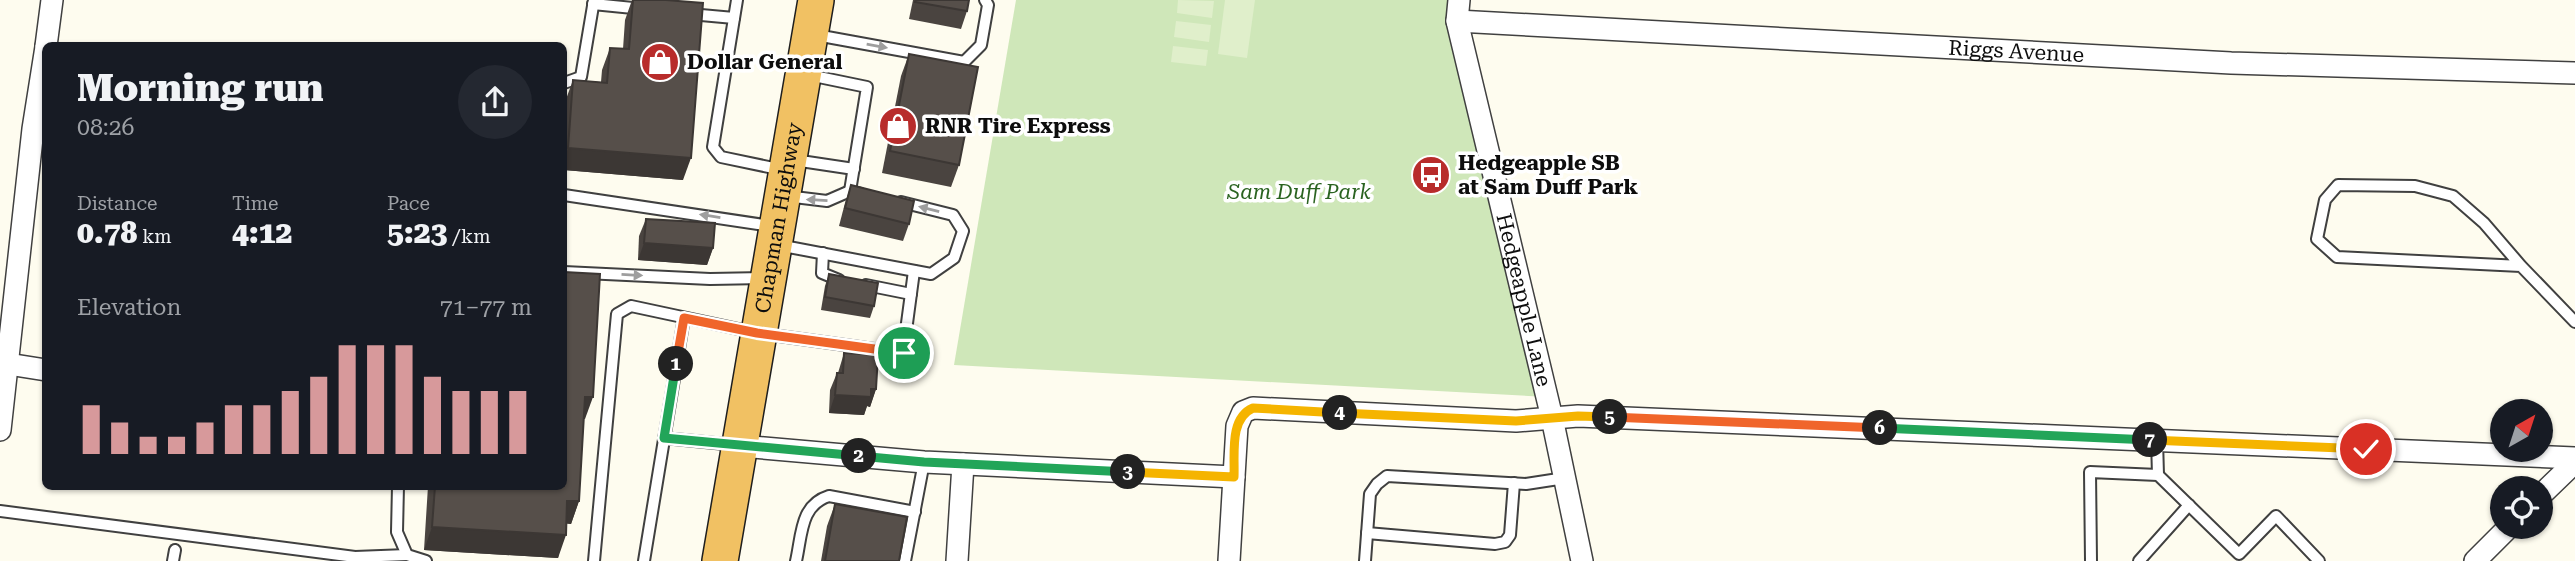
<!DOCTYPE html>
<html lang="en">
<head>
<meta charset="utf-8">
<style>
  :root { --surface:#171b24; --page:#242831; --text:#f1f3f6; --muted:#9ea1a6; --accent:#d7999b }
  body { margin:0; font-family:"Roboto Serif",serif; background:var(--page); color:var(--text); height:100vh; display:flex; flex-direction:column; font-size:26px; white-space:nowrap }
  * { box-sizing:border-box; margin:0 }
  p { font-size:23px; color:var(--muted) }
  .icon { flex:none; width:38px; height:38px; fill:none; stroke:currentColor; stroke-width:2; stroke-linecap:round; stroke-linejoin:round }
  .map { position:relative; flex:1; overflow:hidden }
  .side { position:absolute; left:42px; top:42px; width:525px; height:448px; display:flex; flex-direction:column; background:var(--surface); border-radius:10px; box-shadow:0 2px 5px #0004 }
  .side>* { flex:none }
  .needle { width:46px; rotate:39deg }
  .fabs { position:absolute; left:2490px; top:399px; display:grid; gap:14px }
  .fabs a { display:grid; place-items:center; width:63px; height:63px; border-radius:50%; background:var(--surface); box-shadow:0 2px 5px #0004; font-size:35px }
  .pin { position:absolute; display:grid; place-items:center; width:60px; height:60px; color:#fff; margin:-30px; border:4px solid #fff; border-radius:50%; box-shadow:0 2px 7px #0007 }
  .km { position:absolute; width:35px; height:35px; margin:-18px; border-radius:50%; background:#222; color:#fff; font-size:19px; line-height:35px; text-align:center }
  .round { display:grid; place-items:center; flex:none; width:74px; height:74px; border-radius:37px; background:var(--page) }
  .head { display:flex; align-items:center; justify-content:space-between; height:119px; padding:0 35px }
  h1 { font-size:38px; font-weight:800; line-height:52px }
  .figures { display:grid; grid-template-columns:repeat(3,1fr); gap:10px; height:119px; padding:7px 35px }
  .figures div { display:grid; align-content:center }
  .figures b { font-size:30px; font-weight:800 }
  .figures small { font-size:19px; font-weight:400 }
  .figures p { font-size:19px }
  .chart { height:196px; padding:14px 35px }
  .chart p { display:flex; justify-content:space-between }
  .chart svg { width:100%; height:126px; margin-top:7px; stroke:var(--accent); stroke-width:6 }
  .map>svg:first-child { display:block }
  .green { fill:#cfe7b9 }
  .pitch { fill:#e0efcb }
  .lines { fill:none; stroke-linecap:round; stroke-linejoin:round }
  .service-casing { stroke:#404040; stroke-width:14 }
  .minor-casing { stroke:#404040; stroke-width:24 }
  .trunk-casing { stroke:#1e1e1e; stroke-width:38 }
  .service { stroke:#fff; stroke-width:10 }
  .minor { stroke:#fff; stroke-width:21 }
  .trunk { stroke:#f1c163; stroke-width:35 }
  .wall { fill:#4a4440 }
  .shaded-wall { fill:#3c3734 }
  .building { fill:#564f4a; stroke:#3c3734; stroke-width:2 }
  .oneway { fill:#9e9e9e }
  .split-1-casing { stroke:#fff; stroke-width:14 }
  .split-2-casing { stroke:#fff; stroke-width:14 }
  .split-3-casing { stroke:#fff; stroke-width:14 }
  .split-4-casing { stroke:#fff; stroke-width:14 }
  .split-5-casing { stroke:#fff; stroke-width:14 }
  .split-6-casing { stroke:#fff; stroke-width:14 }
  .split-7-casing { stroke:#fff; stroke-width:14 }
  .split-8-casing { stroke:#fff; stroke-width:14 }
  .split-1 { stroke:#f0652b; stroke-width:9 }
  .split-2 { stroke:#22a559; stroke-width:9 }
  .split-3 { stroke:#22a559; stroke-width:9 }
  .split-4 { stroke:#f5b400; stroke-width:9 }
  .split-5 { stroke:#f5b400; stroke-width:9 }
  .split-6 { stroke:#f0652b; stroke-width:9 }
  .split-7 { stroke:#22a559; stroke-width:9 }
  .split-8 { stroke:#f5b400; stroke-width:9 }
  .labels { text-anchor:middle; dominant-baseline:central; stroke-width:7; stroke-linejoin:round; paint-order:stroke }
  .street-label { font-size:21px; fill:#0d0d0d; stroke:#fff }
  .poi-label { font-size:21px; font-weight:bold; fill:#0d0d0d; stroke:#fff; text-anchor:start }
  .park-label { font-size:21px; font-style:italic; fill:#2a6320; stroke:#fff }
</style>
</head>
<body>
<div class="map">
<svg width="2575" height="561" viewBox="0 0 2575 561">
  <rect width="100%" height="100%" fill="#fefcef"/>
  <!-- green -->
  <path class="green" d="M1016,0H1459L1547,397L954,365Z"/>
  <!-- pitch -->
  <g class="pitch">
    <path d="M1178,0L1214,1L1212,18L1177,13Z"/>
    <path d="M1225,0H1255L1247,58L1218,54Z"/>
    <path d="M1176,21L1211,25L1209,42L1174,37Z"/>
    <path d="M1173,46L1208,50L1206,66L1171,62Z"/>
  </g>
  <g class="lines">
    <defs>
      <g id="service">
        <path d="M737,0L713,147L721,157L783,170"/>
        <path d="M593,4L643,9"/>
        <path d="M690,14L734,18"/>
        <path d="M816,35L964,62L981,45L988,5L985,0"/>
        <path d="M809,75L867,87L850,191"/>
        <path d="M564,83L581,77L594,0"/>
        <path d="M794,160L854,169"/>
        <path d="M564,195L771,226"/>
        <path d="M786,196L827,201L850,191L861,194"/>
        <path d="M778,245L931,274L954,258L963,231L953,215L901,202"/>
        <path d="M823,253L822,273L839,280"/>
        <path d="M2521,266L2337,257L2317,239L2325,200L2338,185L2415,186L2453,196L2484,223L2521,266L2575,322"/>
        <path d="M564,272L710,279L764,278"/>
        <path d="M866,285L911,294"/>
        <path d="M664,438L735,445"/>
        <path d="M2157,440L2158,475"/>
        <path d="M398,486L397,532L407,555L426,561"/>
        <path d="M0,511L355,557"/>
        <path d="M1367,533L1495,544L1505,542L1510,535L1514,483"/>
        <path d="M173,561L175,550"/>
        <path d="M355,561V557L407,555"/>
        <path d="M594,561L617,314L631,306L757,333L903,353L914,271"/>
        <path d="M644,561L684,318"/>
        <path d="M796,561C802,535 800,505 829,496L915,512"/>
        <path d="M905,561L924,462"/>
        <path d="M1365,561L1370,494L1377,484L1387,476L1526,484L1565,478"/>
        <path d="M2091,561L2090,472L2158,475L2239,554L2276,516L2319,561"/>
        <path d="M2139,561L2189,505"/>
      </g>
      <g id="minor">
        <path id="s1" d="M1459,0L1457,21L1552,418L1582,561"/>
        <path id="s2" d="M1457,21L2231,63L2575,73"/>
        <path d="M46,46L52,0"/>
        <path d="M8,364L46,370"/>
        <path d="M0,430L33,129L46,47"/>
        <path d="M741,446L924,462L1234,477"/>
        <path d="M2541,495L2575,462"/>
        <path d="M957,561L963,464"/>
        <path d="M1229,561L1237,426L1243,412L1253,408L1516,421L1578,416L2575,458"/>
        <path d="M2475,561L2509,527"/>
      </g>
      <g id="trunk">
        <path id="s3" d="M720,561L816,0"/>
      </g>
    </defs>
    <!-- service casing -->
    <use href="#service" class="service-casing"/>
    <!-- minor casing -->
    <use href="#minor" class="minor-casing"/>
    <!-- trunk casing -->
    <use href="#trunk" class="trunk-casing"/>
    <!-- service -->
    <use href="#service" class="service"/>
    <!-- minor -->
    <use href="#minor" class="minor"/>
    <!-- trunk -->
    <use href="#trunk" class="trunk"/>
  </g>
  <!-- wall -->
  <g class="wall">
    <path d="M632,0H666L683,180L564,170V118L565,102L573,80L601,82L602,70L610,48L623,49L625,20Z"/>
    <path d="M913,0H969L967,11L961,29L909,19Z"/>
    <path d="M909,54L959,165L951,187L882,173L901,76Z"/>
    <path d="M851,185L909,224L903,241L839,226L845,203Z"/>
    <path d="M646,219L713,248L707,265L638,260L639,236Z"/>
    <path d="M564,272L585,419H584L579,501L571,524L566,523L558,558L424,550L428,486H564Z"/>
    <path d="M829,274L874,306L870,318L821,310L825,286Z"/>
    <path d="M844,353L876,389L870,407L867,406L864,415L829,413L830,390L837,373H838Z"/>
    <path d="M835,504L899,561H821L827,526Z"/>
  </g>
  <!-- shaded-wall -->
  <g class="shaded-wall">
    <path d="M568,148L691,158L683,180L564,170V159Z"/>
    <path d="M644,243L713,248L707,265L638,260Z"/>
    <path d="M871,389H876L870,407L867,406L864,415L829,413L835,395Z"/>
    <path d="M585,397H593L585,419H577Z"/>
    <path d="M567,501H579L571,524L559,523Z"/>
    <path d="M432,527L566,535L558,558L424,550Z"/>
  </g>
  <!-- building -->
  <g class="building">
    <path d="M633,0H666L703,3L691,158L568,148L573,80L607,83L610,48L629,49Z"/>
    <path d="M916,0H969L967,11L915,2Z"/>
    <path d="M909,54L978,67L959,165L890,151Z"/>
    <path d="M851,185L914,201L909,224L845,208Z"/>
    <path d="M646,219L715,223L713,248L644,243Z"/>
    <path d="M564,272L600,274L593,397H585L579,501H567L566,535L432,527L435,486H564Z"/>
    <path d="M829,274L878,283L874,306L825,297Z"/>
    <path d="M844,353L878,355L876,389H871V397L835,395L837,373H843Z"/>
    <path d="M835,504L907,517L899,561H825Z"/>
  </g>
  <!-- one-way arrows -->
  <defs><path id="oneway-solid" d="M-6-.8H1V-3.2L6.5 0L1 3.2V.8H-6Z" transform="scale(1.75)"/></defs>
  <g class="oneway">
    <use href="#oneway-solid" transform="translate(877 46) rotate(10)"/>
    <use href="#oneway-solid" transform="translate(817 200) rotate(-177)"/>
    <use href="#oneway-solid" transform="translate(929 209) rotate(-166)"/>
    <use href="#oneway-solid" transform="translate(710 216) rotate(-171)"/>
    <use href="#oneway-solid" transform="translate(632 275) rotate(3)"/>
  </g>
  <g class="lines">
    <defs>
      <path id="split-1" d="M676,364L684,318L757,333L904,353"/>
      <path id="split-2" d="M676,364L664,438L859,456"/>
      <path id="split-3" d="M859,456L924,462L1128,472"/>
      <path id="split-4" d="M1128,472L1234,477C1235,455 1229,418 1253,408L1340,413"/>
      <path id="split-5" d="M1340,413L1516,421L1578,416L1610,417"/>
      <path id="split-6" d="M1610,417L1880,428"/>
      <path id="split-7" d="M1880,428L2150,440"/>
      <path id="split-8" d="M2150,440L2366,449"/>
    </defs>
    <!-- split-1 casing -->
    <use href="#split-1" class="split-1-casing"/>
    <!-- split-2 casing -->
    <use href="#split-2" class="split-2-casing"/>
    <!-- split-3 casing -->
    <use href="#split-3" class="split-3-casing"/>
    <!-- split-4 casing -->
    <use href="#split-4" class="split-4-casing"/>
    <!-- split-5 casing -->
    <use href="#split-5" class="split-5-casing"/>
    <!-- split-6 casing -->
    <use href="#split-6" class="split-6-casing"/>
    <!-- split-7 casing -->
    <use href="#split-7" class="split-7-casing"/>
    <!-- split-8 casing -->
    <use href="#split-8" class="split-8-casing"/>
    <!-- split-1 -->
    <use href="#split-1" class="split-1"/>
    <!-- split-2 -->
    <use href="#split-2" class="split-2"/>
    <!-- split-3 -->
    <use href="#split-3" class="split-3"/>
    <!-- split-4 -->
    <use href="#split-4" class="split-4"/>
    <!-- split-5 -->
    <use href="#split-5" class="split-5"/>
    <!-- split-6 -->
    <use href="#split-6" class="split-6"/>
    <!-- split-7 -->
    <use href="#split-7" class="split-7"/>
    <!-- split-8 -->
    <use href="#split-8" class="split-8"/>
  </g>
  <!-- icons -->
  <defs>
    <symbol id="shop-disc" viewBox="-11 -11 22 22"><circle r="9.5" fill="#b82c2b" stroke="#fff"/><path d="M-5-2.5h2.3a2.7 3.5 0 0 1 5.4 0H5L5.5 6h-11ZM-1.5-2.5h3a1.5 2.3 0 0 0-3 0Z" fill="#fff"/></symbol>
    <symbol id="bus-disc" viewBox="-11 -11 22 22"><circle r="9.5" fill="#b82c2b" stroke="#fff"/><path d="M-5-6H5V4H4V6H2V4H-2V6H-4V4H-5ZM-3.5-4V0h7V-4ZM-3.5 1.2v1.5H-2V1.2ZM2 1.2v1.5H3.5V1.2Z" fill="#fff"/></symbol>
  </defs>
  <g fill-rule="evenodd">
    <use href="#shop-disc" x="638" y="40" width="44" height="44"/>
    <use href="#shop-disc" x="876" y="104" width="44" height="44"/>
    <use href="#bus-disc" x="1409" y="153" width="44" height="44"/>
  </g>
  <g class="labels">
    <!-- street labels -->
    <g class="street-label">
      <text stroke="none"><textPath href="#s2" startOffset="560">Riggs Avenue</textPath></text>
      <text stroke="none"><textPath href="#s3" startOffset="348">Chapman Highway</textPath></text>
      <text stroke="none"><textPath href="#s1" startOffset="308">Hedgeapple Lane</textPath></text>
    </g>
    <!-- poi labels -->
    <g class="poi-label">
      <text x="687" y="62">Dollar General</text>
      <text x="925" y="126">RNR Tire Express</text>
      <text x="1458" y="163">Hedgeapple SB<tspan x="1458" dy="24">at Sam Duff Park</tspan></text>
    </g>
    <!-- park labels -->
    <g class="park-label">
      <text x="1299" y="192">Sam Duff Park</text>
    </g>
  </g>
</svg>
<div class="fabs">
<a><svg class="needle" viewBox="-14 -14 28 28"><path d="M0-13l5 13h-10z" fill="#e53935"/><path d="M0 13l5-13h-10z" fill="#9ea1a6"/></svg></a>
<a><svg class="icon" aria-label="locate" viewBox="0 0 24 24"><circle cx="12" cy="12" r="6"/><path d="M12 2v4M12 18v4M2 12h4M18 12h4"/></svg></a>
</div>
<div class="pin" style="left:904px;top:353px;background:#1e9e55"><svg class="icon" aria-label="arrive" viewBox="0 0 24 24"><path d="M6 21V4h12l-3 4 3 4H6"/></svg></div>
<div class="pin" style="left:2366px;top:449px;background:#d93025"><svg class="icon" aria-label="check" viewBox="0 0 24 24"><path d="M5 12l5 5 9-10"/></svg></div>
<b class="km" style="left:676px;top:364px">1</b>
<b class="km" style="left:859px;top:456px">2</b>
<b class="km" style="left:1128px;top:472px">3</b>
<b class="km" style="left:1340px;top:413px">4</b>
<b class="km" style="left:1610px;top:417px">5</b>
<b class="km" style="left:1880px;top:428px">6</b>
<b class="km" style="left:2150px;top:440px">7</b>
<section class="side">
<div class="head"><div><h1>Morning run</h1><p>08:26</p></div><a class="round"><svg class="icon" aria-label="share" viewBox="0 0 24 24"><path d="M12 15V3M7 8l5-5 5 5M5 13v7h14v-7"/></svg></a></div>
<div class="figures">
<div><p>Distance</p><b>0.78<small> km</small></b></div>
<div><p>Time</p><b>4:12</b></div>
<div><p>Pace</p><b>5:23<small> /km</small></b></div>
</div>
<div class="chart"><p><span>Elevation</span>71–77 m</p>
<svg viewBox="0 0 160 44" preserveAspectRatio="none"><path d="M5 44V27M15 44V33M25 44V38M35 44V38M45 44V33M55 44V27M65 44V27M75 44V22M85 44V17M95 44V6M105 44V6M115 44V6M125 44V17M135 44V22M145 44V22M155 44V22"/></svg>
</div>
</section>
</div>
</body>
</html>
